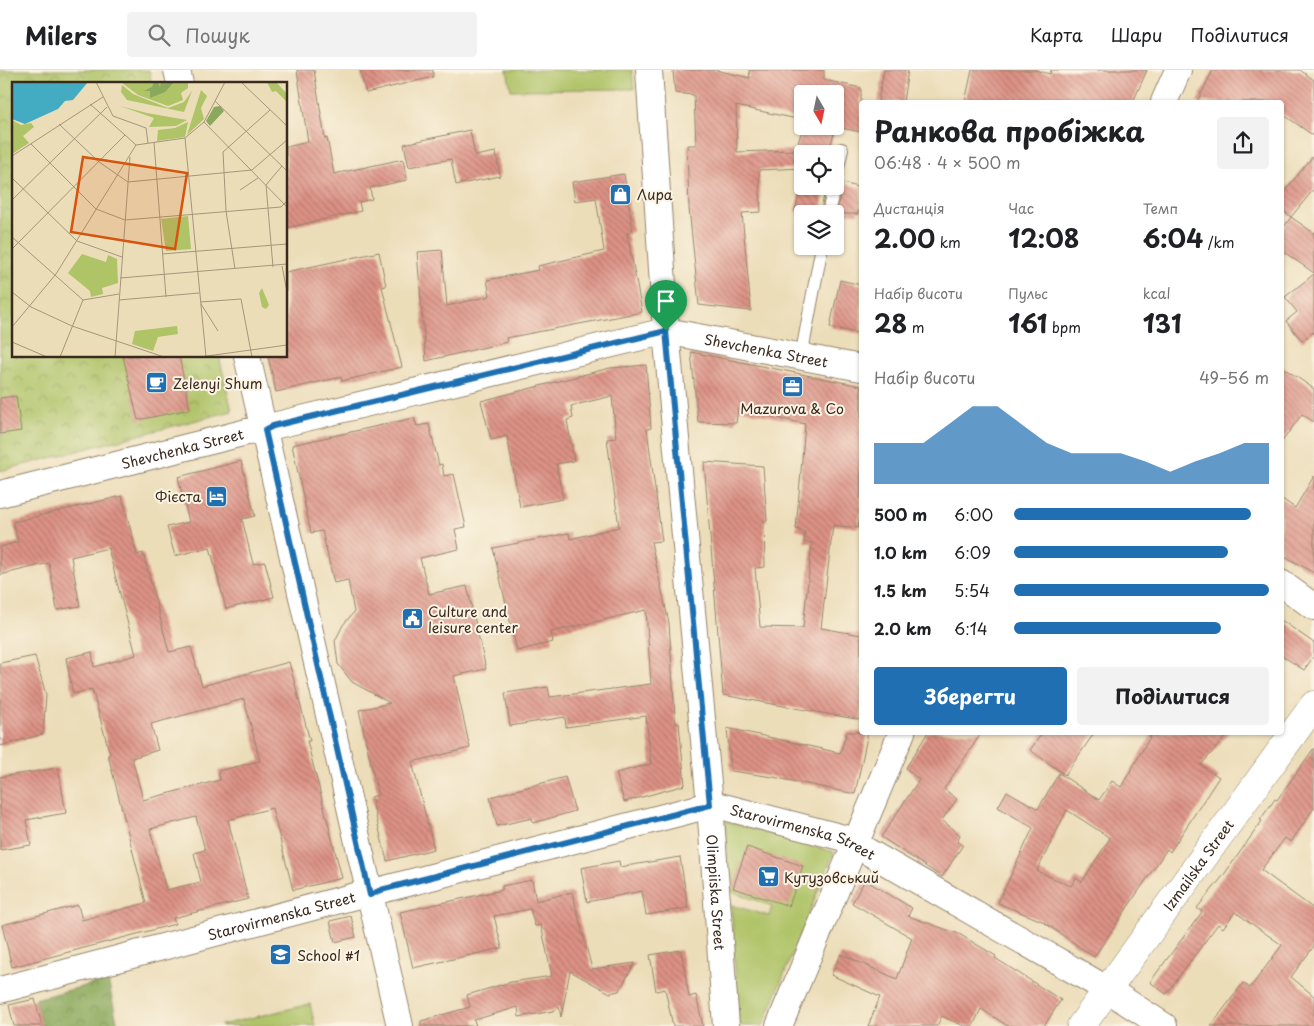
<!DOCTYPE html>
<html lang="uk">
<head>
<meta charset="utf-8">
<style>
  :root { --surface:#fff; --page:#f2f2f2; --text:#202124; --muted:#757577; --line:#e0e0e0; --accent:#1f6fb2 }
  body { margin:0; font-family:"Playpen Sans",sans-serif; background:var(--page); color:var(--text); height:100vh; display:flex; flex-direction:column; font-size:19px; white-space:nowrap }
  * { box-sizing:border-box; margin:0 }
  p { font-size:16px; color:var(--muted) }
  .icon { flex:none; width:28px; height:28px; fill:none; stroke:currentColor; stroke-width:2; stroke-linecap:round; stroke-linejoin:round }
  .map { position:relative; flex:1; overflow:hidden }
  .side { position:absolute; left:859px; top:30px; width:425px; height:635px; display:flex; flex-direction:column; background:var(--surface); border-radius:5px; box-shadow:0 1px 4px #0004 }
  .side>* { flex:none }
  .needle { width:32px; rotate:171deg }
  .tools { position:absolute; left:794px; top:15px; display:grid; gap:10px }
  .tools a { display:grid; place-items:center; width:50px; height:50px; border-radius:5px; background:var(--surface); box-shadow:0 1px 4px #0004; font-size:25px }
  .pin { position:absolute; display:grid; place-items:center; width:42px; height:42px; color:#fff; margin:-51px -21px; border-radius:50% 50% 50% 0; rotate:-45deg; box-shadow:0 0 5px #0007 }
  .pin .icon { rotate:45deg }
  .round { display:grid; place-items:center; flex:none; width:52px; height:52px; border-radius:5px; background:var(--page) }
  .summary { display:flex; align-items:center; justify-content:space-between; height:85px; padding:0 15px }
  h1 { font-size:28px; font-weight:700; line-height:38px }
  .metrics { display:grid; grid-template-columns:repeat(3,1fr); gap:8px; height:85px; padding:5px 15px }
  .metrics div { display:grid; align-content:center }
  .metrics b { font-size:25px; font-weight:700 }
  .metrics small { font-size:14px; font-weight:400 }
  .metrics p { font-size:14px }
  .chart { height:140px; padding:10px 15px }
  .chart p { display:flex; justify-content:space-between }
  .chart svg { width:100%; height:90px; margin-top:5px; fill:var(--accent); opacity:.7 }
  .action { display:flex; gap:10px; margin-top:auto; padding:10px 15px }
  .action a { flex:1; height:58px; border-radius:5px; background:var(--accent); color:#fff; font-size:20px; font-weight:700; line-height:58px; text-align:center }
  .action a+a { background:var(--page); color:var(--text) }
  ul { padding:0 15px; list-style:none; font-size:16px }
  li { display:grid; grid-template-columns:80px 60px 1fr; align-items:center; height:38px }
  li i { height:12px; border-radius:6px; background:var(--accent) }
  header { display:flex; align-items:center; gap:30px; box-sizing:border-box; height:70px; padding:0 25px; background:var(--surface); border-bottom:1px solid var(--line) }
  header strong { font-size:24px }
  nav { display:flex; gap:28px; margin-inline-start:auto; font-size:18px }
  .search { width:350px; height:45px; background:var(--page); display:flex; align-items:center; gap:12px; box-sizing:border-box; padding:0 18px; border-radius:5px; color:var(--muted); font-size:19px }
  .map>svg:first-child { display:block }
  .green { fill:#afc367; stroke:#757642 }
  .forest { fill:url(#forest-crowns); stroke:#636a3d }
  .park { fill:url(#park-crowns); stroke:#757642 }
  .building { fill:url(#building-back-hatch); fill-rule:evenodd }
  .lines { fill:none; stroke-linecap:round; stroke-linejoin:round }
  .lane-casing { stroke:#94846c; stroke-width:14 }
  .street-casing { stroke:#94846c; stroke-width:28 }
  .secondary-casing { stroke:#94846c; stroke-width:29 }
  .lane { stroke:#fff; stroke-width:12 }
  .street { stroke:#fff; stroke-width:26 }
  .secondary { stroke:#fff; stroke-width:28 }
  .route-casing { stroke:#fff; stroke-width:10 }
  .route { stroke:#1f6fb2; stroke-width:6 }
  .labels { text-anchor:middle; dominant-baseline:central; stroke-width:4; stroke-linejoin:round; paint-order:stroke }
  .poi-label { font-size:14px; fill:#3b2a1e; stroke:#fcf5e5; text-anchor:start }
  .street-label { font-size:14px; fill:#3b2a1e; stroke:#fcf5e5 }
  .inset-road { fill:none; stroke:#a5957b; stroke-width:1 }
  .view { fill:#d7540e; fill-opacity:0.15; stroke:#d7540e; stroke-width:2.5 }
  .inset-edge { fill:none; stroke:#3b2a1e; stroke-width:2.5 }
</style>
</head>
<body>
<header>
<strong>Milers</strong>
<div class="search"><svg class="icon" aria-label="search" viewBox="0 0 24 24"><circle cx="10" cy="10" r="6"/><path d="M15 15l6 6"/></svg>Пошук</div>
<nav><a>Карта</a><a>Шари</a><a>Поділитися</a></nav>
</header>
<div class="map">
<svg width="1314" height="956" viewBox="0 0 1314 956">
  <defs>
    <pattern id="forest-crowns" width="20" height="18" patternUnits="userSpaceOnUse" patternTransform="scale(1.25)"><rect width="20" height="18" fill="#8ba95c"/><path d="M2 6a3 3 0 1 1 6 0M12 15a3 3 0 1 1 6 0" fill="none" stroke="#738a4b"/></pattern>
    <pattern id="park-crowns" width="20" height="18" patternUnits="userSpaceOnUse" patternTransform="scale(1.25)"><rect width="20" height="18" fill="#afc367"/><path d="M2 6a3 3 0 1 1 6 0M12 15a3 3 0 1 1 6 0" fill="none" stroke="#909f54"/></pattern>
    <pattern id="building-back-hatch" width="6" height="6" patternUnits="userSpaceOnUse" patternTransform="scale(1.25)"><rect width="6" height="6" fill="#dd9285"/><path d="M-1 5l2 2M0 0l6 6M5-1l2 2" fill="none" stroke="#b4776c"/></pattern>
  </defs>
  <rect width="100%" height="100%" fill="#fcf5e5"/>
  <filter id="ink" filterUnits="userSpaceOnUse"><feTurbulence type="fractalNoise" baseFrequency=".02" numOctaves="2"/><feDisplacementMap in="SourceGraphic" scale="10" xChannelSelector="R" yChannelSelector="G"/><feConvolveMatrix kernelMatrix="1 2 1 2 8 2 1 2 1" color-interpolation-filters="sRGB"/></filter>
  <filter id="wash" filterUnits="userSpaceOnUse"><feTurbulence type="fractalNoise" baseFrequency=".0096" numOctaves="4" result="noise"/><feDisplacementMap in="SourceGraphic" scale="20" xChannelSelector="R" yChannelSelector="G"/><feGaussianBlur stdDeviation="1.12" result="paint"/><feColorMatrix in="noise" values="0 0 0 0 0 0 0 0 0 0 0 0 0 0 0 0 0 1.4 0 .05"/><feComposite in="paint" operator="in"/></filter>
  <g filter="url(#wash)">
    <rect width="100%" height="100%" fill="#ecddb9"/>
    <!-- green -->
    <g class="green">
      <path d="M507,0H632L634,19L511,20Z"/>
      <path d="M725,751L834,782L763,956H739L731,835L769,846L772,836L730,821Z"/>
      <path d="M310,934L315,956H221V955Z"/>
    </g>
    <!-- forest -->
    <path class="forest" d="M108,910L118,956H42L35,929Z"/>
    <!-- park -->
    <path class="park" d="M0,0H149L152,14H14V286H219L232,341L0,401Z"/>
    <g id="blocks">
      <!-- building -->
      <g class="building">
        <path d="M297,0H314L325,69L327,68L334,104L403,89L407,110L370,118L372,129L359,132L361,141L286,158V77L308,72Z"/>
        <path d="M360,0H433V7L366,23Z"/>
        <path d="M673,0H716L750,8L749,0H824V10L861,18V62L836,57L828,84H802V98L759,100L761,142L742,143L751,241L699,235L689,138L687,75H696L694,25L675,23ZM802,24H835V56H803L796,80L737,82L736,36L802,50Z"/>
        <path d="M884,0H908L903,32H878Z"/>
        <path d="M972,0H1035L1050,4L1051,0H1147L1133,32H965Z"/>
        <path d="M1213,0H1300L1314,10V66L1281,43V32H1197Z"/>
        <path d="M470,60L475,86L496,82L500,106L456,115L451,89L409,97L404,74Z"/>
        <path d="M1314,85V119L1291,147L1281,139V125Z"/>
        <path d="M624,104L633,162L627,163L642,242L506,268L507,272L426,291L417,182L442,180L447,236L490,226L487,210L539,200L538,196L604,181L596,128L575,131L572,112Z"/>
        <path d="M802,113V116H826L820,144H805L795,141Z"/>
        <path d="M843,113L861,118V142L858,141V144H836Z"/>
        <path d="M1291,147L1314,163V203L1281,180V161Z"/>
        <path d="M379,182L386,216L382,217L402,297L342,311L341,307L276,322L268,286H286V202Z"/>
        <path d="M1314,204V264L1313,262L1302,271L1286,251L1297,242L1285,227Z"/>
        <path d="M840,210L861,215V264L830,257Z"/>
        <path d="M691,282L861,316V436L858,458L833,455L821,558L861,565V650L723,625L704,392L763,396L767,451L764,450L765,497L755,498L760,557L803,558L812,473L804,472L805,462L796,459L805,354L738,339L736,353L698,352Z"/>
        <path d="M123,286H179L190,339L138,350Z"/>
        <path d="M646,295L651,358L647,359L662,471L651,472L669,553L675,647L676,654L679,653L685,715L624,732L616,703L651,694L646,646L566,657L565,647L510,656L505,623L548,617L550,627L651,614L646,540L551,562L553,572L517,581L493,478L569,463L570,469L619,457L607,369L616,368L612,326L571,336L573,348L567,350L574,391L556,394L563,429L520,437L507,366L491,370L481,331L610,298Z"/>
        <path d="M1281,296L1314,319V352L1302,344L1281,373Z"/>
        <path d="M16,326L21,361L0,364V328Z"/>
        <path d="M414,348L417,356L429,354L439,395L442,394L444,406L454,404L466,457L455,459L459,479L420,488L429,524L467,516L486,599L454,606L470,678L412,692L434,779L387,791L371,727L378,725L359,640L390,633L352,612L338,594L335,571L343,555L354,542L348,510L334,513L322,461L311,463L292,375Z"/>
        <path d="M241,391L255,446L242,449L253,494L265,492L274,527L226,539L210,477L175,486L167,457L189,452L178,407Z"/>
        <path d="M1314,406V503L1281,484V428L1295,438Z"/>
        <path d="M122,426L137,485L143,483L169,582L191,577L202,616L289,592L310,671H307L342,808L293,820L272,738L228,750L248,829L173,848L175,854L12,897L2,855L78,835L82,850L146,833L108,685L110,684L92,619L73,624L66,588L92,582L94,597L136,585L108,478L71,487L80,536L57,540L49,493L0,505V477L18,472L13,452ZM244,629L260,691L218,701L220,710L143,730L132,688L158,680L151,654ZM196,747L205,780L194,783L201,812L166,820L150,759Z"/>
        <path d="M1281,550L1314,573V586L1304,600L1281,585Z"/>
        <path d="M35,586L46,625L43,664L0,676V593Z"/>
        <path d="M727,658L840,683L847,662H868L855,724L773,707L731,701Z"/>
        <path d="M928,662H982L944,719L957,729L942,750L960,765L957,772L963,775L942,807L881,767L919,710L906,698Z"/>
        <path d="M1043,662H1095L1065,705L1030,680Z"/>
        <path d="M1153,662H1230L1201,695L1219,707L1170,782L1167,779L1094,887L1042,851L998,833L1033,758L998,737L1007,721L1038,739L1059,703L1099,730L1112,711L1121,717ZM1067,740L1110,768L1082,812L1076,808L1071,816L1037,801Z"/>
        <path d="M1314,678V738L1291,772L1285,768L1261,800L1314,839V876L1291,907L1314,926V956H1211L1243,913L1250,918L1282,875L1235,842L1223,858L1218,854L1166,924L1150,912L1202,842L1197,838L1223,806L1262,751L1260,750L1275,729L1277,730Z"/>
        <path d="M58,698L66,743L26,750L31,775L0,780V707Z"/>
        <path d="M565,707L575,741L533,753L532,748L497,756L490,727Z"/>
        <path d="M747,777L803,796L789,836L733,818Z"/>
        <path d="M680,787L688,838L646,845L642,821L587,832L581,798L619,791L620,797Z"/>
        <path d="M532,810L536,831L572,822L592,899L635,893L619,921L610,923L570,901L561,947L559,937L553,941L519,947L518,937L474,950L476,956H421V951L470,937L467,925L511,912L552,906L541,855L535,856L530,839L494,846L502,878L413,898L400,842L502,820V816Z"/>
        <path d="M865,810L912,838L908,846L959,864L996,886L995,888L1061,930L1044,956H1008L981,939L973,956H964L942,946L937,956H868L880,927L831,905L841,884L897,909L912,868L852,833Z"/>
        <path d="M351,846L356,867L335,872L330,851Z"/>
        <path d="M681,880L689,927L696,925L703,956H673L665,919L656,921L650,885Z"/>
        <path d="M35,929L42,956H14L9,935Z"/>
      </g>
    </g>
  </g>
  <g filter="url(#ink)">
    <use href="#blocks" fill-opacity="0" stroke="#94846c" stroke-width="1"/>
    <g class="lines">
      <defs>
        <g id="lane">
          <path d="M835,112L842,79"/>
          <path d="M828,144L834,116"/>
          <path d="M801,287L822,176"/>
        </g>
        <g id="street">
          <path d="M177,0L180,14"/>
          <path id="s1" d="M649,0L666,261L710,735L726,956"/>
          <path d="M1164,32L1178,0"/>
          <path d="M247,286L400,956"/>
          <path id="s2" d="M0,424L247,362L265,360L273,356L666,261L861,298"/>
          <path d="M1281,513L1314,537"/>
          <path id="s3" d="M0,920L355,826L370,825L381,820L710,735L720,736L844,768L1108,920L1164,956"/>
          <path d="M779,956L902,662"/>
        </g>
        <g id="secondary">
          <path id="s4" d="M1081,956L1314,635"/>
        </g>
      </defs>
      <!-- lane casing -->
      <use href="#lane" class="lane-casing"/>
      <!-- street casing -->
      <use href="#street" class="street-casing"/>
      <!-- secondary casing -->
      <use href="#secondary" class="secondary-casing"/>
      <!-- lane -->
      <use href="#lane" class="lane"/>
      <!-- street -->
      <use href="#street" class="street"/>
      <!-- secondary -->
      <use href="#secondary" class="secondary"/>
    </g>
  </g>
  <g class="lines" filter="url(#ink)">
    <defs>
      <path id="route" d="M666,261L710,735L381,820L370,825L265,360L273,356Z"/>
    </defs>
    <!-- route casing -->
    <use href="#route" class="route-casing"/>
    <!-- route -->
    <use href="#route" class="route"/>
  </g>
  <!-- icons -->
  <defs>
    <symbol id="shop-square" viewBox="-11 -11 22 22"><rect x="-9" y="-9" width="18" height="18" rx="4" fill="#1f6fb2" stroke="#fcf5e5"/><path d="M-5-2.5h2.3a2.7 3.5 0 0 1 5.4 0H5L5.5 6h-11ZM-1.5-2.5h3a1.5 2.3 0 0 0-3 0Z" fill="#fff"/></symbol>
    <symbol id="cafe-square" viewBox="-11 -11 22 22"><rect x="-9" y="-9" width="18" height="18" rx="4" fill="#1f6fb2" stroke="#fcf5e5"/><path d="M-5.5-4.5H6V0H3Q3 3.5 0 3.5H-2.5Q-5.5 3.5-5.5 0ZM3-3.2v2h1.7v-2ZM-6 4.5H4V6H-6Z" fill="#fff"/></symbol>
    <symbol id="office-square" viewBox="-11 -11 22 22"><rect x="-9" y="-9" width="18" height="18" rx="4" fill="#1f6fb2" stroke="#fcf5e5"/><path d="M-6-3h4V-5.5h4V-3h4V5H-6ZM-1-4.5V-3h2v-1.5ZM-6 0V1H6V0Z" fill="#fff"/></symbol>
    <symbol id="hotel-square" viewBox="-11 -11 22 22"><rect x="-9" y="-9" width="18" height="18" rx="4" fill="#1f6fb2" stroke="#fcf5e5"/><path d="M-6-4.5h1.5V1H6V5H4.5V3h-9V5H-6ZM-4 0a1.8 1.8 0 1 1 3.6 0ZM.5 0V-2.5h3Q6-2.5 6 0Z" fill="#fff"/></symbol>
    <symbol id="civic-square" viewBox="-11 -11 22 22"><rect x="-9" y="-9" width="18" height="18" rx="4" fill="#1f6fb2" stroke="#fcf5e5"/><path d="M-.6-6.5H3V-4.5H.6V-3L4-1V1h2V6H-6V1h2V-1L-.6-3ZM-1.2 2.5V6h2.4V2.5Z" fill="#fff"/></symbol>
    <symbol id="supermarket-square" viewBox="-11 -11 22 22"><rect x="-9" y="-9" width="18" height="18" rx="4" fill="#1f6fb2" stroke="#fcf5e5"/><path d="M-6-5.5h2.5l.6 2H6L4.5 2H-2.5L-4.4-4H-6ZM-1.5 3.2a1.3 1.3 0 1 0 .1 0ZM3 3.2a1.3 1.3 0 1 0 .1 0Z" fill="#fff"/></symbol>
    <symbol id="school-square" viewBox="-11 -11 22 22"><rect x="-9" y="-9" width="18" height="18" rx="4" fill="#1f6fb2" stroke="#fcf5e5"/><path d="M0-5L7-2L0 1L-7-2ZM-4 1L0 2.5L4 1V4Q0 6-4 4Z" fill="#fff"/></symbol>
  </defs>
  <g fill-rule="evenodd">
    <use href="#shop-square" x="608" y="112" width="25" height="25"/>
    <use href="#cafe-square" x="144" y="300" width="25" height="25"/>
    <use href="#office-square" x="780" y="304" width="25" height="25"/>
    <use href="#hotel-square" x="204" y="414" width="25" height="25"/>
    <use href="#civic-square" x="400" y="536" width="25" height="25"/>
    <use href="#supermarket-square" x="756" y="794" width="25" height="25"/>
    <use href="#school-square" x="268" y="872" width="25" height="25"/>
  </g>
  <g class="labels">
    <!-- poi labels -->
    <g class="poi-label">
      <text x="637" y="124">Лира</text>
      <text x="173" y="313">Zelenyi Shum</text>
      <text x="792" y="338" text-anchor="middle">Mazurova &amp; Co</text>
      <text x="201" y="426" text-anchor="end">Фієста</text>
      <text x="428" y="541">Culture and<tspan x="428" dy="16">leisure center</tspan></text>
      <text x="784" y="807">Кутузовський</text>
      <text x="297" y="885">School #1</text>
    </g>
    <!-- street labels -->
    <g class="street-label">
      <text stroke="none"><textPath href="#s2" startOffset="788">Shevchenka Street</textPath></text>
      <text stroke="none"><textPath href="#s2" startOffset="188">Shevchenka Street</textPath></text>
      <text stroke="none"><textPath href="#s3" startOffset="831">Starovirmenska Street</textPath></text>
      <text stroke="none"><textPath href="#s4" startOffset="199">Izmailska Street</textPath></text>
      <text stroke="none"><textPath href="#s1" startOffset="825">Olimpiiska Street</textPath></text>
      <text stroke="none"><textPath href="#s3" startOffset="291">Starovirmenska Street</textPath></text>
    </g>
  </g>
  <!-- overview -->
  <g transform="translate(12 12)">
    <rect width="275" height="275" fill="#ecddb9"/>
    <path d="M109,0H176V6L169,11L171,18L156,24L126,13ZM255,0H264L275,12V20L264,9L260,10ZM110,3L121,12L156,26L172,20L180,9L172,30L115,18L109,10ZM189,8L195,14L189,26L192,37L175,53ZM108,24L135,31L175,38L164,44L137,45L142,36ZM0,38L9,43L19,41L22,45L11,54L17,61L0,72ZM176,40L173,55L145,59L146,48L163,46ZM250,206L257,223L254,227L250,225L247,211Z" fill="#afc367"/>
    <path d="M142,0H146L148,5L149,0L161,1L153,10L138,16V9H132L140,5ZM208,24L212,29L198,44L194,39L202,25Z" fill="#8ba95c"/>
    <path d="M176,134L179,167L154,169L149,137ZM70,172L94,180L96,173L105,177L106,201L90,206L91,212L79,215L78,209L56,191ZM165,244L166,252L146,255L141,269L120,262L123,249Z" fill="#afc367"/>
    <path d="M0,0H76L61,18L53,19L46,27L13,42L0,37Z" fill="#43acc3"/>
    <path class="inset-road" d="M84,0L101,34L134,46L136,61M229,0L275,44M203,19L275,89M78,22L113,53M192,40L213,0M47,42L87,80L116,100L240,88L275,58M173,56L194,275M142,60L154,215M19,62L84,127L113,138L269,125L275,119M0,74L91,15M0,96L65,159L110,175M228,108L246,96M0,118L95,25M0,155L71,218L107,212M0,167L113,53L124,63L173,56L192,40L275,125M150,172L275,162M270,184L275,210M261,185L254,103L270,84M223,187L214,129L211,70L258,28M108,196L275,182M0,210L19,225L60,244L152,275M107,218L187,211M188,220L229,217L240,275M189,222L206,249M0,245L44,192L124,63M0,260L35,275M48,275L71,218M103,275L118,75M188,275L275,263"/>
    <path class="view" d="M71,75L175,91L163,167L59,150Z"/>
    <rect width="275" height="275" class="inset-edge"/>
  </g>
</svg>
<div class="tools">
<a><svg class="needle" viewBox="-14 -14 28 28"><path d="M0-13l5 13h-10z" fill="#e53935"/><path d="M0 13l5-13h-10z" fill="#757577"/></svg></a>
<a><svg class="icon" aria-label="locate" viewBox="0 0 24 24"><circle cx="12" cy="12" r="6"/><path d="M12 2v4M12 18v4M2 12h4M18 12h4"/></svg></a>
<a><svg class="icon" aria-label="layers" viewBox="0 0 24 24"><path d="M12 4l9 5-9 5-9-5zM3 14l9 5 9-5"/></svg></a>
</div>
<div class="pin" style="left:666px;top:261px;background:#1e9e55"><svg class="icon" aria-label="arrive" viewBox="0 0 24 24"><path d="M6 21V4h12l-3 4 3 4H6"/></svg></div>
<section class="side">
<div class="summary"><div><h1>Ранкова пробіжка</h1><p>06:48 · 4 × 500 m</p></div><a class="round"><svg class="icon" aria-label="share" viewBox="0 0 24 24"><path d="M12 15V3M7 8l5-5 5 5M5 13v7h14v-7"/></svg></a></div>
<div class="metrics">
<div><p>Дистанція</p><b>2.00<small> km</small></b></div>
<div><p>Час</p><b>12:08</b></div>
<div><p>Темп</p><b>6:04<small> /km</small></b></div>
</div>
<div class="metrics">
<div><p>Набір висоти</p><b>28<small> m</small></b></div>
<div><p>Пульс</p><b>161<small> bpm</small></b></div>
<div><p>kcal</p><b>131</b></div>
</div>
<div class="chart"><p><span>Набір висоти</span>49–56 m</p>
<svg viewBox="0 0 160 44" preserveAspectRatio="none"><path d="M0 44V24L10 24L20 24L30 15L40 6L50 6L60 15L70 24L80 29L90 29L100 29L110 33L120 38L130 33L140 29L150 24L160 24V44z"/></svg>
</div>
<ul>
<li><b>500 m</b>6:00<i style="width:93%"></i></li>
<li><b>1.0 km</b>6:09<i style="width:84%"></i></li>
<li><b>1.5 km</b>5:54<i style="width:100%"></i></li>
<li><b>2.0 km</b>6:14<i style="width:81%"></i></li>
</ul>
<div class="action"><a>Зберегти</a><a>Поділитися</a></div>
</section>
</div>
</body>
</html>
